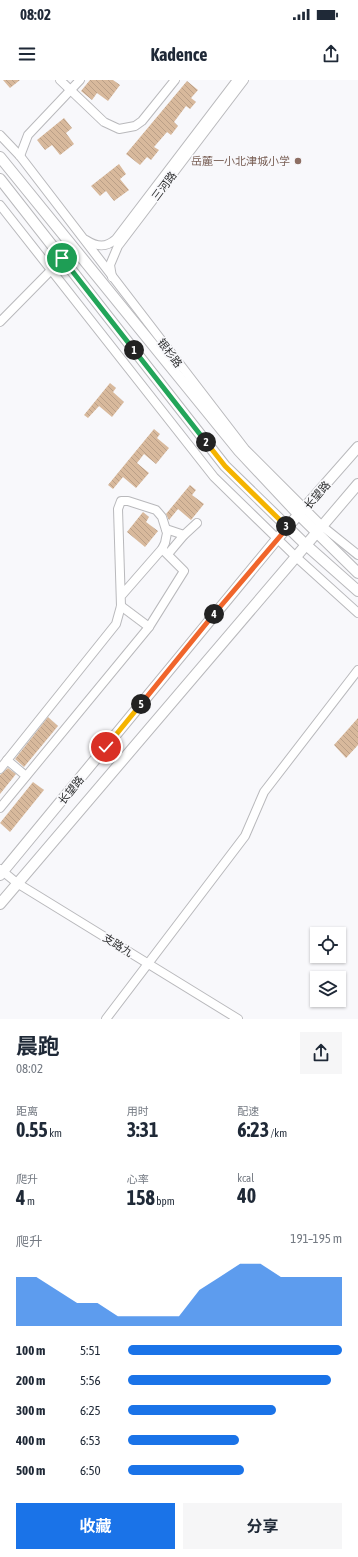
<!DOCTYPE html>
<html lang="zh">
<head>
<meta charset="utf-8">
<style>
  :root { --surface:#fff; --page:#f6f6f7; --text:#1f2937; --muted:#747a83; --accent:#1a73e8 }
  body { margin:0; font-family:"Asap Condensed","Noto Sans SC",sans-serif; background:var(--page); color:var(--text); height:100vh; display:flex; flex-direction:column; font-size:15px; white-space:nowrap }
  * { box-sizing:border-box; margin:0 }
  p { font-size:13px; color:var(--muted) }
  .icon { flex:none; width:22px; height:22px; fill:none; stroke:currentColor; stroke-width:2; stroke-linecap:round; stroke-linejoin:round }
  .map { position:relative; height:939px; overflow:hidden }
  .sheet { display:flex; flex-direction:column; background:var(--surface); flex:1 }
  .sheet>* { flex:none }
  .controls { position:absolute; left:310px; top:847px; display:grid; gap:8px }
  .controls a { display:grid; place-items:center; width:36px; height:36px; border-radius:0px; background:var(--surface); box-shadow:0 1px 3px #0004; font-size:20px }
  .pin { position:absolute; display:grid; place-items:center; width:34px; height:34px; color:#fff; margin:-17px; border:2px solid #fff; border-radius:50%; box-shadow:0 1px 4px #0007 }
  .km { position:absolute; width:20px; height:20px; margin:-10px; border-radius:50%; background:#222; color:#fff; font-size:11px; line-height:20px; text-align:center }
  .round { display:grid; place-items:center; flex:none; width:42px; height:42px; border-radius:0px; background:var(--page) }
  .overview { display:flex; align-items:center; justify-content:space-between; height:68px; padding:0 16px }
  h1 { font-size:22px; font-weight:700; line-height:30px }
  .stats { display:grid; grid-template-columns:repeat(3,1fr); gap:6px; height:68px; padding:4px 16px }
  .stats div { display:grid; align-content:center }
  .stats b { font-size:20px; font-weight:700 }
  .stats small { font-size:11px; font-weight:400 }
  .stats p { font-size:11px }
  .chart { height:112px; padding:8px 16px }
  .chart p { display:flex; justify-content:space-between }
  .chart svg { width:100%; height:72px; margin-top:4px; fill:var(--accent); opacity:.7 }
  .primary-button { display:flex; gap:8px; margin-top:auto; padding:8px 16px }
  .primary-button a { flex:1; height:46px; border-radius:0px; background:var(--accent); color:#fff; font-size:16px; font-weight:700; line-height:46px; text-align:center }
  .primary-button a+a { background:var(--page); color:var(--text) }
  ul { padding:0 16px; list-style:none; font-size:13px }
  li { display:grid; grid-template-columns:64px 48px 1fr; align-items:center; height:30px }
  li i { height:10px; border-radius:5px; background:var(--accent) }
  .status { display:flex; justify-content:space-between; align-items:center; height:28px; padding:0 20px; background:var(--surface); direction:ltr }
  .status svg { height:11px; fill:currentColor }
  header { display:flex; justify-content:space-between; align-items:center; height:52px; padding:0 16px; background:var(--surface); font-size:18px; font-weight:700 }
  .map>svg:first-child { display:block }
  .building { fill:url(#building-back-hatch) }
  .lines { fill:none; stroke-linecap:round; stroke-linejoin:round }
  .minor-casing { stroke:#b9b9bc; stroke-width:10 }
  .major-casing { stroke:#b9b9bc; stroke-width:12 }
  .minor { stroke:#fff; stroke-width:8 }
  .major { stroke:#fff; stroke-width:10 }
  .split-1-casing { stroke:#fff; stroke-width:8 }
  .split-2-casing { stroke:#fff; stroke-width:8 }
  .split-3-casing { stroke:#fff; stroke-width:8 }
  .split-4-casing { stroke:#fff; stroke-width:8 }
  .split-5-casing { stroke:#fff; stroke-width:8 }
  .split-6-casing { stroke:#fff; stroke-width:8 }
  .split-1 { stroke:#22a559; stroke-width:5 }
  .split-2 { stroke:#22a559; stroke-width:5 }
  .split-3 { stroke:#f5b400; stroke-width:5 }
  .split-4 { stroke:#f0652b; stroke-width:5 }
  .split-5 { stroke:#f0652b; stroke-width:5 }
  .split-6 { stroke:#f5b400; stroke-width:5 }
  .education-dot { fill:#8d6e63; stroke:#f8f8fb; stroke-width:1.5 }
  .labels { text-anchor:middle; dominant-baseline:central; stroke-width:3.5; stroke-linejoin:round; paint-order:stroke }
  .education-label { font-size:11px; fill:#785e54; stroke:#f8f8fb; text-anchor:end }
  .street-label { font-size:11px; fill:#2f3031; stroke:#f8f8fb }
</style>
</head>
<body>
<div class="status"><b>08:02</b><svg viewBox="0 0 49 12"><path d="M0 12V9h3v3zM5 12V6h3v6zM10 12V3h3v9zM15 12V0h3v12zM26 1h20v11H26zM47 4h2v5h-2z"/></svg></div>
<header><svg class="icon" aria-label="menu" viewBox="0 0 24 24"><path d="M4 6h16M4 12h16M4 18h16"/></svg>Kadence<svg class="icon" aria-label="share" viewBox="0 0 24 24"><path d="M12 15V3M7 8l5-5 5 5M5 13v7h14v-7"/></svg></header>
<div class="map">
<svg width="358" height="939" viewBox="0 0 358 939">
  <defs>
    <pattern id="building-back-hatch" width="6" height="6" patternUnits="userSpaceOnUse"><rect width="6" height="6" fill="#d8b99c"/><path d="M-1 5l2 2M0 0l6 6M5-1l2 2" fill="none" stroke="#ba9f87"/></pattern>
  </defs>
  <rect width="100%" height="100%" fill="#f8f8fb"/>
  <!-- building -->
  <g class="building">
    <path d="M3,0H20L10,8Z"/>
    <path d="M90,0H113L120,5L108,21L97,13L92,20L81,11Z"/>
    <path d="M187,1L198,10L191,18L196,22L190,29L186,26L174,42L178,46L171,55L167,52L154,67L159,70L151,80L147,77L140,85L126,74Z"/>
    <path d="M64,38L72,48L66,53L74,64L60,75L52,65L45,70L37,60Z"/>
    <path d="M119,84L126,94L120,99L129,110L114,121L106,111L100,116L91,106Z"/>
    <path d="M110,303L116,308L113,312L124,322L112,337L99,326L88,338L84,335Z"/>
    <path d="M154,349L160,354L157,358L169,368L156,384L144,374L137,383L149,393L136,408L123,397L113,409L108,405Z"/>
    <path d="M190,405L196,410L192,415L204,424L191,440L178,429L169,440L166,434Z"/>
    <path d="M143,432L149,437L146,442L158,451L145,467L127,452Z"/>
    <path d="M48,637L58,646L24,687L15,679Z"/>
    <path d="M358,638V665L346,678L334,665Z"/>
    <path d="M8,688L16,694L0,714V695Z"/>
    <path d="M33,702L44,710L10,752L0,743Z"/>
  </g>
  <g class="lines">
    <defs>
      <g id="minor">
        <path d="M60,0L104,42L119,49L135,46L142,41L175,0"/>
        <path d="M0,55L20,76L245,369L322,446L358,475"/>
        <path d="M20,76L28,55L80,0"/>
        <path d="M0,125L214,397L295,476L358,533"/>
        <path d="M86,160C97,167 106,168 116,159L237,0"/>
        <path d="M112,197L110,185L118,166L244,0"/>
        <path d="M0,242L62,179"/>
        <path d="M166,449L184,455"/>
        <path d="M168,474L184,455L197,443"/>
        <path d="M121,526L149,547"/>
        <path d="M7,680L26,696"/>
        <path d="M0,689L116,544L121,526L118,429L121,421H128L156,430L162,437L167,453L165,463L162,469L121,516"/>
        <path d="M0,728L149,547L184,491L162,469"/>
        <path d="M0,789L17,803L238,939"/>
        <path d="M106,939L245,756L264,712L358,590"/>
      </g>
      <g id="major">
        <path d="M0,77L239,371L299,435L358,493"/>
        <path d="M0,99L225,386L305,464L358,511"/>
        <path d="M0,795L277,459L358,367"/>
        <path d="M0,824L358,404"/>
      </g>
    </defs>
    <!-- minor casing -->
    <use href="#minor" class="minor-casing"/>
    <!-- major casing -->
    <use href="#major" class="major-casing"/>
    <!-- minor -->
    <use href="#minor" class="minor"/>
    <!-- major -->
    <use href="#major" class="major"/>
  </g>
  <g class="lines">
    <defs>
      <path id="split-1" d="M62,178L134,270"/>
      <path id="split-2" d="M134,270L206,362"/>
      <path id="split-3" d="M206,362L225,386L286,446"/>
      <path id="split-4" d="M214,534L288,447L286,446"/>
      <path id="split-5" d="M141,624L214,534"/>
      <path id="split-6" d="M106,667L141,624"/>
    </defs>
    <!-- split-1 casing -->
    <use href="#split-1" class="split-1-casing"/>
    <!-- split-2 casing -->
    <use href="#split-2" class="split-2-casing"/>
    <!-- split-3 casing -->
    <use href="#split-3" class="split-3-casing"/>
    <!-- split-4 casing -->
    <use href="#split-4" class="split-4-casing"/>
    <!-- split-5 casing -->
    <use href="#split-5" class="split-5-casing"/>
    <!-- split-6 casing -->
    <use href="#split-6" class="split-6-casing"/>
    <!-- split-1 -->
    <use href="#split-1" class="split-1"/>
    <!-- split-2 -->
    <use href="#split-2" class="split-2"/>
    <!-- split-3 -->
    <use href="#split-3" class="split-3"/>
    <!-- split-4 -->
    <use href="#split-4" class="split-4"/>
    <!-- split-5 -->
    <use href="#split-5" class="split-5"/>
    <!-- split-6 -->
    <use href="#split-6" class="split-6"/>
  </g>
  <!-- markers -->
  <circle class="education-dot" cx="298" cy="81" r="4"/>
  <g class="labels">
    <!-- education labels -->
    <g class="education-label">
      <text x="290" y="81">岳麓一小北津城小学</text>
    </g>
    <!-- street labels -->
    <g class="street-label">
      <text transform="translate(164 106) rotate(-53)">三河路</text>
      <text transform="translate(170 273) rotate(53)">银杉路</text>
      <text transform="translate(317 415) rotate(-49)">长望路</text>
      <text transform="translate(71 710) rotate(-51)">长望路</text>
      <text transform="translate(118 865) rotate(32)">支路九</text>
    </g>
  </g>
</svg>
<div class="controls">
<a><svg class="icon" aria-label="locate" viewBox="0 0 24 24"><circle cx="12" cy="12" r="6"/><path d="M12 2v4M12 18v4M2 12h4M18 12h4"/></svg></a>
<a><svg class="icon" aria-label="layers" viewBox="0 0 24 24"><path d="M12 4l9 5-9 5-9-5zM3 14l9 5 9-5"/></svg></a>
</div>
<div class="pin" style="left:62px;top:178px;background:#1e9e55"><svg class="icon" aria-label="arrive" viewBox="0 0 24 24"><path d="M6 21V4h12l-3 4 3 4H6"/></svg></div>
<div class="pin" style="left:106px;top:667px;background:#d93025"><svg class="icon" aria-label="check" viewBox="0 0 24 24"><path d="M5 12l5 5 9-10"/></svg></div>
<b class="km" style="left:134px;top:270px">1</b>
<b class="km" style="left:206px;top:362px">2</b>
<b class="km" style="left:286px;top:446px">3</b>
<b class="km" style="left:214px;top:534px">4</b>
<b class="km" style="left:141px;top:624px">5</b>
</div>
<section class="sheet">
<div class="overview"><div><h1>晨跑</h1><p>08:02</p></div><a class="round"><svg class="icon" aria-label="share" viewBox="0 0 24 24"><path d="M12 15V3M7 8l5-5 5 5M5 13v7h14v-7"/></svg></a></div>
<div class="stats">
<div><p>距离</p><b>0.55<small> km</small></b></div>
<div><p>用时</p><b>3:31</b></div>
<div><p>配速</p><b>6:23<small> /km</small></b></div>
</div>
<div class="stats">
<div><p>爬升</p><b>4<small> m</small></b></div>
<div><p>心率</p><b>158<small> bpm</small></b></div>
<div><p>kcal</p><b>40</b></div>
</div>
<div class="chart"><p><span>爬升</span>191–195 m</p>
<svg viewBox="0 0 160 44" preserveAspectRatio="none"><path d="M0 44V14L10 14L20 22L30 30L40 30L50 38L60 38L70 38L80 38L90 22L100 14L110 6L120 6L130 14L140 14L150 14L160 14V44z"/></svg>
</div>
<ul>
<li><b>100 m</b>5:51<i style="width:100%"></i></li>
<li><b>200 m</b>5:56<i style="width:95%"></i></li>
<li><b>300 m</b>6:25<i style="width:69%"></i></li>
<li><b>400 m</b>6:53<i style="width:52%"></i></li>
<li><b>500 m</b>6:50<i style="width:54%"></i></li>
</ul>
<div class="primary-button"><a>收藏</a><a>分享</a></div>
</section>
</body>
</html>
